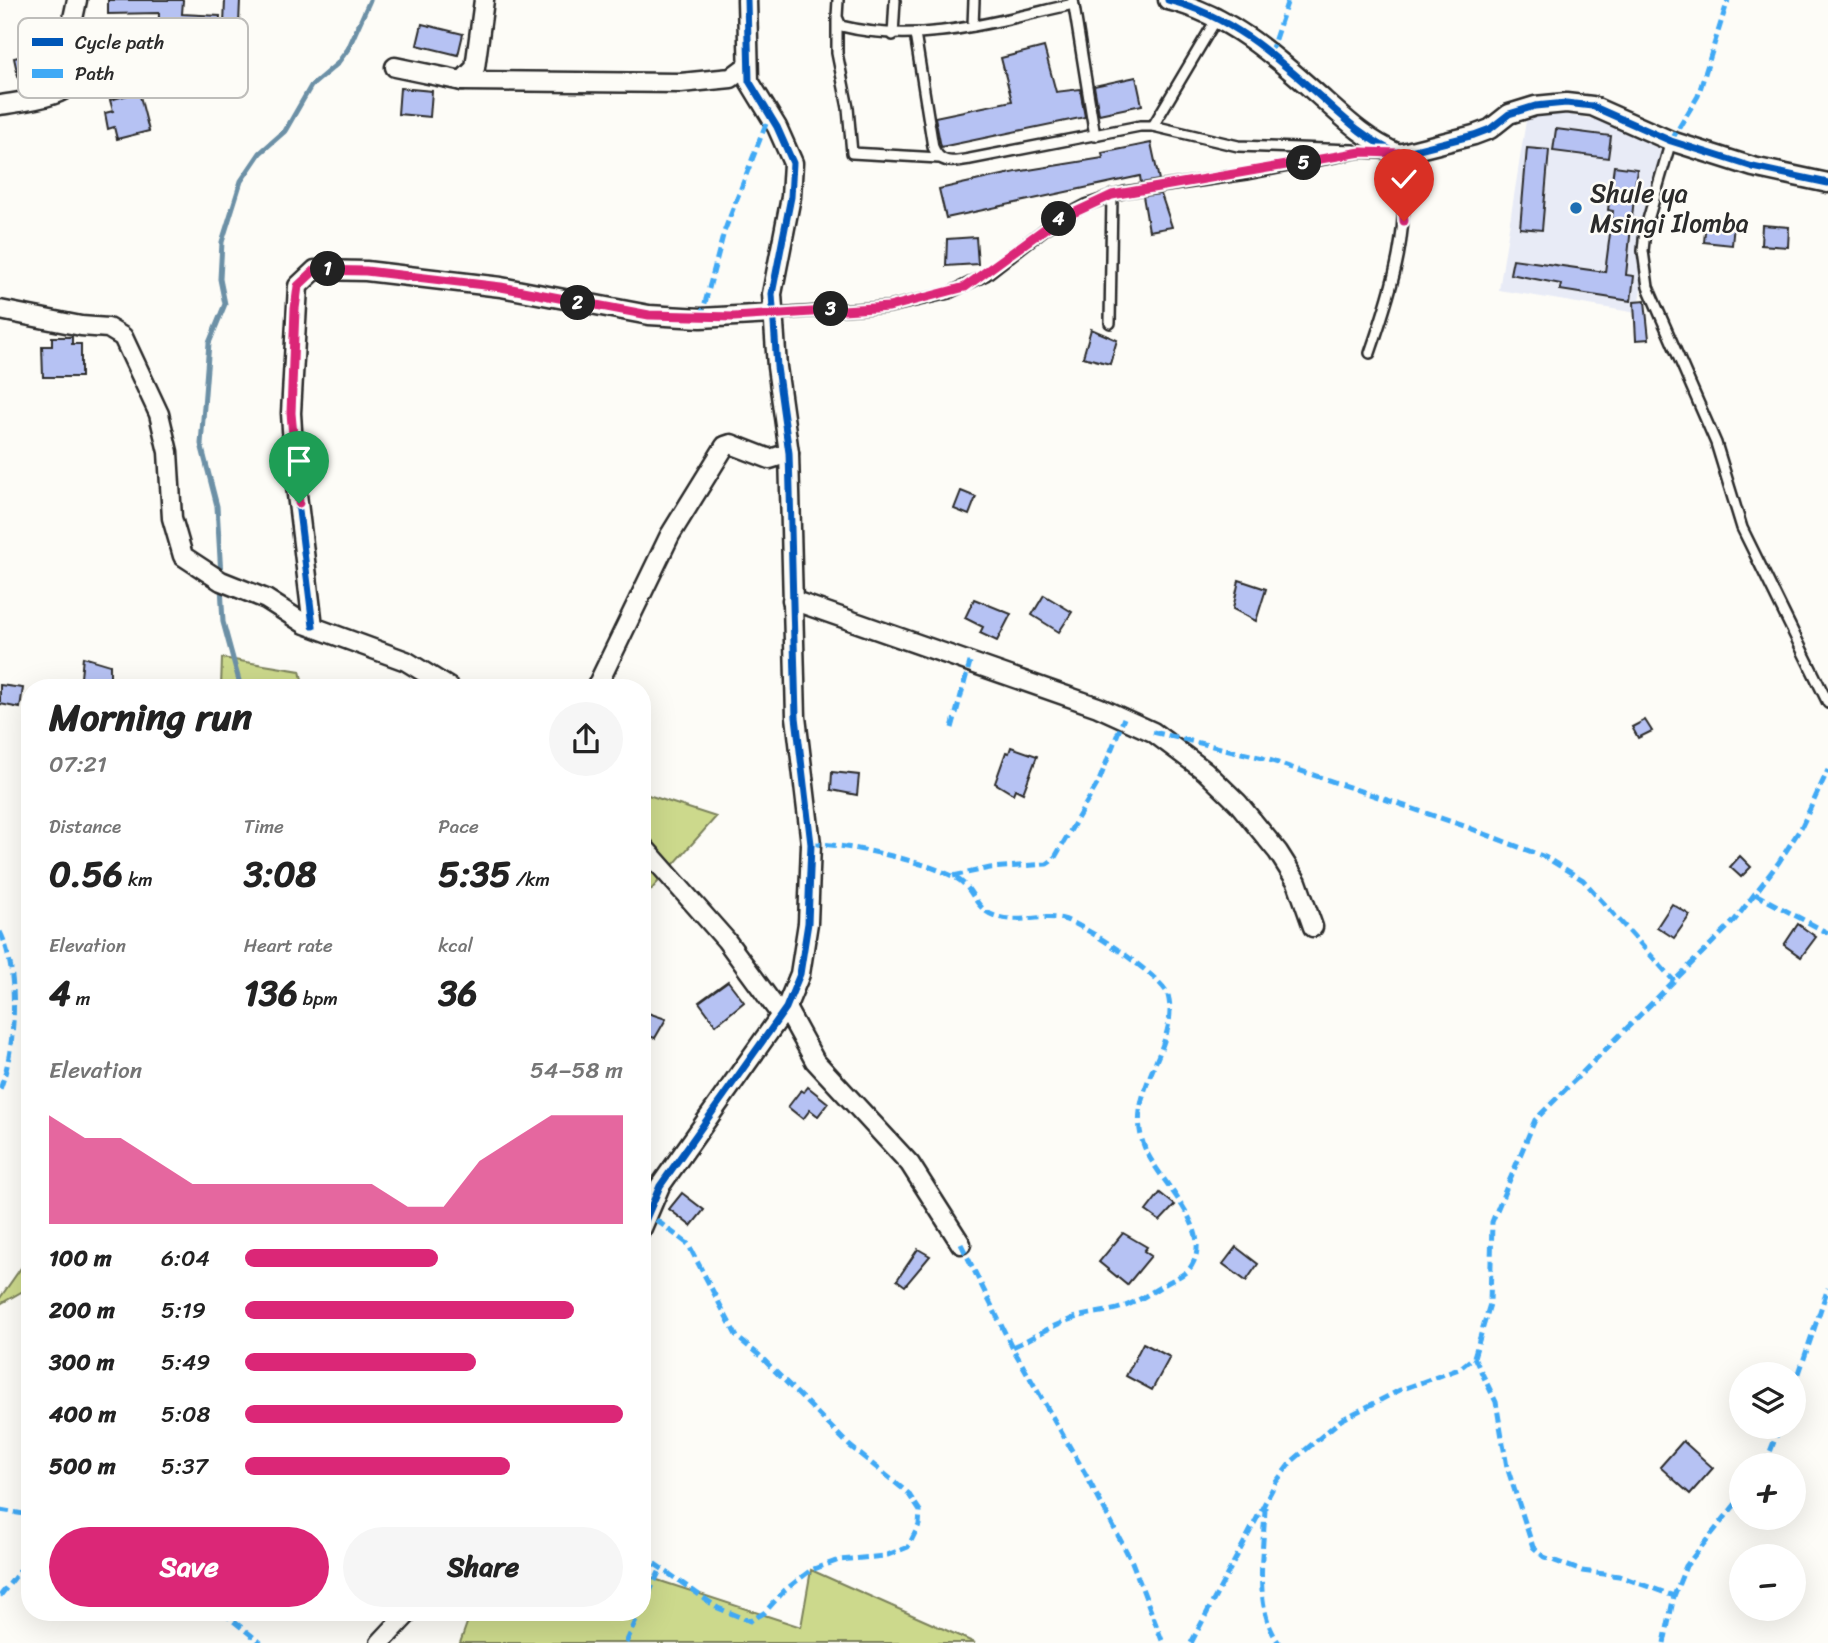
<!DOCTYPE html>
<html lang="en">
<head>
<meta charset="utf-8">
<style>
  :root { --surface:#fff; --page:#f6f6f6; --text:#222; --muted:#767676; --accent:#db2777 }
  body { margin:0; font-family:Sriracha,sans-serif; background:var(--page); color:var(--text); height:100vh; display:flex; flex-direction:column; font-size:26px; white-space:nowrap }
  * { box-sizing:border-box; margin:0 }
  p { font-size:23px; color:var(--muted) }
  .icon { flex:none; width:38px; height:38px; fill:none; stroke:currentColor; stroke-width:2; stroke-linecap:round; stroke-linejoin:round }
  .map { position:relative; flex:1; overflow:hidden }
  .panel { position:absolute; left:21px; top:679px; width:630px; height:942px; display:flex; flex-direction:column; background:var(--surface); border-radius:28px; box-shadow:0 7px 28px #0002 }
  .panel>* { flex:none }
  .controls { position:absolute; left:1729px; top:1362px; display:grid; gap:14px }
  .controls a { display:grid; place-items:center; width:77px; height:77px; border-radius:50%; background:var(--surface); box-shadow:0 7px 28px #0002; font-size:35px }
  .pin { position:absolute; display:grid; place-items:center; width:60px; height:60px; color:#fff; margin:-72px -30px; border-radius:50% 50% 50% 0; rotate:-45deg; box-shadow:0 0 7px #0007 }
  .pin .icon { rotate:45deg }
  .km { position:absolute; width:35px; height:35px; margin:-18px; border-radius:50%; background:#222; color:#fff; font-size:19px; line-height:35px; text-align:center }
  .round { display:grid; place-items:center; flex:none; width:74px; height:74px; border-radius:37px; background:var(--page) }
  .headline { display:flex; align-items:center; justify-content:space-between; height:119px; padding:0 28px }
  h1 { font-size:38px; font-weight:700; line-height:52px }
  .figures { display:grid; grid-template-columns:repeat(3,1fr); gap:10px; height:119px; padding:7px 28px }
  .figures div { display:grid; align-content:center }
  .figures b { font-size:35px; font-weight:700 }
  .figures small { font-size:19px; font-weight:400 }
  .figures p { font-size:19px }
  .chart { height:196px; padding:14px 28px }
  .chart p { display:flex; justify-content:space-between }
  .chart svg { width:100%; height:126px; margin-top:7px; fill:var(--accent); opacity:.7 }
  .button { display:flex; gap:14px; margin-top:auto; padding:14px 28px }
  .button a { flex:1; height:80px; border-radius:42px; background:var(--accent); color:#fff; font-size:28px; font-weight:700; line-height:80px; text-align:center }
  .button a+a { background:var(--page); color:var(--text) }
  ul { padding:0 28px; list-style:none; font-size:23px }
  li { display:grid; grid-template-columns:112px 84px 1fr; align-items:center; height:52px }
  li i { height:18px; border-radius:9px; background:var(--accent) }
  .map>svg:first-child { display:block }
  .built { fill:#e8ebf6 }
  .green { fill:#ccd98c; stroke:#7c825c; stroke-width:2 }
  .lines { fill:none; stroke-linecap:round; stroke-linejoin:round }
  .stream { stroke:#6c90a6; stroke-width:5 }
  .building { fill:#b6c2f3; stroke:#2b2b2b; stroke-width:2 }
  .lane-casing { stroke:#2b2b2b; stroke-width:14 }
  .street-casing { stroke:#2b2b2b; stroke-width:23 }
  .lane { stroke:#fdfcf7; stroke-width:9 }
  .street { stroke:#fdfcf7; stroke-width:18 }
  .quiet { stroke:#3fa9f5; stroke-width:5; stroke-dasharray:10 5; stroke-linecap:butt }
  .cycleway-casing { stroke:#fdfcf7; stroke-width:11 }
  .cycleway { stroke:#0057b8; stroke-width:7 }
  .route-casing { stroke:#fff; stroke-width:14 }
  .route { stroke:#db2777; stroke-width:9 }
  .poi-dot { fill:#1f6fb2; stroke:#fdfcf7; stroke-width:2.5 }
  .labels { text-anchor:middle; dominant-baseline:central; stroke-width:5; stroke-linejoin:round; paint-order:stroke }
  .poi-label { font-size:26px; fill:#2b2b2b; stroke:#fdfcf7; text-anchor:start }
  .key { fill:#fdfcf7; stroke:#bebdba; stroke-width:2 }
  .key-label { font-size:19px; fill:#2b2b2b }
</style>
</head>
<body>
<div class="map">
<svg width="1828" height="1643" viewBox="0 0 1828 1643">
  <rect width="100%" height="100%" fill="#fdfcf7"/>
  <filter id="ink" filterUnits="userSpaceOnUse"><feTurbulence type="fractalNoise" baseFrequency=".0143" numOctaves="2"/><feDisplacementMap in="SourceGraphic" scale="14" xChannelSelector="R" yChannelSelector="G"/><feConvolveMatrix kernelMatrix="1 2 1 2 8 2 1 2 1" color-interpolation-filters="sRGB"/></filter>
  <g filter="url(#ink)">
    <!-- built -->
    <path class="built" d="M1528,108L1667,132L1637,313L1499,290Z"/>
    <!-- green -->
    <g class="green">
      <path d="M222,658L300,671L304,688H221Z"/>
      <path d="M642,793L716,817L642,900Z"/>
      <path d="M30,1255V1287L0,1304V1298Z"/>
      <path d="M811,1570L975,1643H460L471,1612H642V1575L801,1627Z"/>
    </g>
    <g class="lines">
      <!-- stream -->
      <g class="stream">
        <path d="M221,576L217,506L201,444L209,343L225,304L220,279L222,242L241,181L260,153L285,131L311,86L337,64L348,49L370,0"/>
        <path d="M221,586L223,622L241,688"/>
      </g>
    </g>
    <!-- building -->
    <g class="building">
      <path d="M108,0H183L182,14L220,16L218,47L158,44L159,13L108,14Z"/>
      <path d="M225,0H240L239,25H224Z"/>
      <path d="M422,24L463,34L458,55L417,45Z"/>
      <path d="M55,39L64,72L20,85L14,58L37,53L34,43Z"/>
      <path d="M1044,47L1056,92L1080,89L1085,117L941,147L935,117L1012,101L1001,58Z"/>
      <path d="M1136,77L1142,105L1099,114L1094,86Z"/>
      <path d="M400,88L432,91L430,117L398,114Z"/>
      <path d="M139,92L149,131L117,139L114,127L108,129L105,113L113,111L110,100Z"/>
      <path d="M1556,129L1611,136L1608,158L1553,151Z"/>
      <path d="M1151,143L1159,180L1141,183L1140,176L946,218L939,189L1016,172L1103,158L1102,153Z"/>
      <path d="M1527,148L1549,150L1542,230L1520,228Z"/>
      <path d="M1614,166L1637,169L1626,275L1634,276L1631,301L1560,290L1561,284L1510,274L1513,259L1605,272L1613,211L1608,210Z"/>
      <path d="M1161,194L1172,227L1149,231L1143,196Z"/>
      <path d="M1706,221L1734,224L1732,245L1704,242Z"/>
      <path d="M1762,225L1789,227L1788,247L1761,245Z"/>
      <path d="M976,237L978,264L946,266L947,239Z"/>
      <path d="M1645,301L1649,339L1636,340L1634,302Z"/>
      <path d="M1091,329L1117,340L1110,364L1083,357Z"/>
      <path d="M52,337H72V344H81V377H43L42,346H52Z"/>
      <path d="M961,491L976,497L969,515L954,509Z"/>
      <path d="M1239,580L1266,589L1256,621L1233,609Z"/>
      <path d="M1044,595L1072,612L1059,632L1032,615Z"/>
      <path d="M974,599L1011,614L997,641L980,633L983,627L965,618Z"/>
      <path d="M83,657L110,665V688H80Z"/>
      <path d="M0,685L23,688L20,708L0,704Z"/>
      <path d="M1645,720L1652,731L1638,738L1632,727Z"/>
      <path d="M1011,747L1037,756L1023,793L1015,789L1013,794L995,783L1006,752L1009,753Z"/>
      <path d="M832,772L859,775L857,795L831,790Z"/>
      <path d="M1740,856L1751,867L1741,877L1730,867Z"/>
      <path d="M1672,904L1690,915L1674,938L1657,927Z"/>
      <path d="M1798,924L1816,937L1801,957L1784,945Z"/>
      <path d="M728,981L744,1002L716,1025L699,1002Z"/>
      <path d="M642,1011L666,1019L655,1038L642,1034Z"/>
      <path d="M808,1087L828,1103L818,1116L810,1110L803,1119L788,1107L801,1090L804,1092Z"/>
      <path d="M682,1193L704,1210L691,1226L669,1209Z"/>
      <path d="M1160,1193L1175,1205L1160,1221L1146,1211Z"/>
      <path d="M1123,1233L1147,1247L1144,1251L1151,1256L1127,1285L1099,1262Z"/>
      <path d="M1236,1247L1258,1264L1246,1281L1223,1264Z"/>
      <path d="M918,1249L930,1256L905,1286L897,1280Z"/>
      <path d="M1143,1343L1170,1357L1152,1390L1126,1376Z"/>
      <path d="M1683,1441L1713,1468L1690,1494L1660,1467Z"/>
    </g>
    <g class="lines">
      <defs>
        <g id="lane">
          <path d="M838,0L837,17L841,26C920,46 997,21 1073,4"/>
          <path d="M1073,0L1095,136"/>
          <path d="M837,20V53L848,108L852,153L939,158"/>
          <path d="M973,26L974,0"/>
          <path d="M915,34L933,147C940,165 953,162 970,159L1140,126H1153L1238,146L1353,150"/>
          <path d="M893,35L895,0"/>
          <path d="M1153,126L1217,18"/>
          <path d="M1671,141L1645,230L1643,251L1648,287L1716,443L1742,528L1828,703"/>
          <path d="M773,314L889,307L949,293L986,275L1054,222L1086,205L1125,192L1247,174L1361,152L1399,154C1413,224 1393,287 1370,353"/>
          <path d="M1110,323L1112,195"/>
        </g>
        <g id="street">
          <path d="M1168,0C1231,15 1278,59 1325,101C1348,122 1370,142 1399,154L1474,135L1490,129L1509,114L1535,106L1566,103L1592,106L1671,141L1753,167L1828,183"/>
          <path d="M395,67L462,81L681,83L731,78L747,66"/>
          <path d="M462,81L475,68L484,0"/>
          <path d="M0,105C23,101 72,98 80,72L69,37L77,0"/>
          <path d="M0,310L81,326L108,328L123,337L159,414L168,452L172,518L183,556L221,581L266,599L305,624L406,661L450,688"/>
          <path d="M792,600L1098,707L1153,732L1205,771L1238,803L1278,852L1297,882L1313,927"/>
          <path d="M313,626L295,478L291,413L298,286L315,270L366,271L501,287L649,315L701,318L773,314"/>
          <path d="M596,688L670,535L725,446L731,444L770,459L789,453"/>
          <path d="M642,845L726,940L781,1015"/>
          <path d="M786,1008L815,1061L910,1164L961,1244"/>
          <path d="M642,1228L660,1186L786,1008L800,974L808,923L811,844L796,717L789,453L777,367L772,294L791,197L793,163L777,127L749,81L747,0"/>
          <path d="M380,1643L409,1612"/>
        </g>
      </defs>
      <!-- lane casing -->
      <use href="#lane" class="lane-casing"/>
      <!-- street casing -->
      <use href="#street" class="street-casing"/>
      <!-- lane -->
      <use href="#lane" class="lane"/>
      <!-- street -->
      <use href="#street" class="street"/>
      <!-- quiet -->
      <g class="quiet">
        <path d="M1270,54L1288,0"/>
        <path d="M1671,141L1698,96L1728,0"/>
        <path d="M701,318L724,232L769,116"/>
        <path d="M952,728L970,662"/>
        <path d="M1153,732L1263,758L1464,826L1545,857L1583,880L1674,981"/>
        <path d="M811,844C843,843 932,862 959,880C974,890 975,909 995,916C1017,924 1040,914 1063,919C1082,923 1163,977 1168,995C1181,1044 1125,1089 1143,1143C1154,1178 1215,1226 1192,1265C1187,1274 1176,1278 1167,1283C1151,1292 1138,1302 1120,1308C1104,1313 1085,1313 1069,1320C1049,1327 1031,1339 1012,1347"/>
        <path d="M953,876L990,868L1047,864L1054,859L1099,781L1124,718"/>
        <path d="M1755,894L1828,933"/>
        <path d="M0,932C20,971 16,1049 0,1089"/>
        <path d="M961,1244L1012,1347L1085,1473L1132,1562L1163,1643"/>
        <path d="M1474,1357L1496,1402L1507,1467L1533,1547L1544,1557L1582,1571L1619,1576L1674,1596"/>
        <path d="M1794,1388L1828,1288"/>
        <path d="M1765,1465L1780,1426"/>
        <path d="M1265,1507C1264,1549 1252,1607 1279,1643"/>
        <path d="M0,1510L30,1515"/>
        <path d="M642,1555L718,1608L750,1621L764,1613L785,1590L811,1570L839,1560L885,1556L908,1547L919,1525L920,1511L908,1493L850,1446L759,1355L737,1337L688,1244L648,1214"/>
        <path d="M0,1596L30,1558"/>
        <path d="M642,1608L660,1570"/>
        <path d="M222,1612L261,1643"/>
        <path d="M626,1643L640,1612"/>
        <path d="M1191,1643L1276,1482L1291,1462L1341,1420L1400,1390L1459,1369L1474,1357L1490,1304L1492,1222L1535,1120L1734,921L1779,862L1802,826L1828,770"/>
        <path d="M1664,1643L1674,1596L1686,1566L1741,1497"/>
      </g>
      <defs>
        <g id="cycleway">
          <path d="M1168,0C1231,15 1278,59 1325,101C1348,122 1370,142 1399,154L1474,135L1490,129L1509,114L1535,106L1566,103L1592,106L1671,141L1753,167L1828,183"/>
          <path d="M313,626L295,478L291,413L298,286L315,270L366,271L501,287L649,315L701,318L773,314"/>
          <path d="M642,1228L660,1186L786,1008L800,974L808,923L811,844L796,717L789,453L777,367L772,294L791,197L793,163L777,127L749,81L747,0"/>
        </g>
      </defs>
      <!-- cycleway casing -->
      <use href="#cycleway" class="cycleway-casing"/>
      <!-- cycleway -->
      <use href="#cycleway" class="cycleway"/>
    </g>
  </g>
  <g class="lines" filter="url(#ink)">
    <defs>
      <path id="route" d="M299,503L291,413L295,309L298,286L315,270L366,271L501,287L649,315L734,317L889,307L965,287L1054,222L1112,195L1361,152L1399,153L1404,221"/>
    </defs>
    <!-- route casing -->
    <use href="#route" class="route-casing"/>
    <!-- route -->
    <use href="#route" class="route"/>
  </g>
  <!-- markers -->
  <circle class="poi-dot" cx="1576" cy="208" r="7"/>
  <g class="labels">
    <!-- poi labels -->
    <g class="poi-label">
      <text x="1590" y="193">Shule ya<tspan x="1590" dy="30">Msingi Ilomba</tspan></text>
    </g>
  </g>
  <!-- legend -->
  <rect x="18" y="18" width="230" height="80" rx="10" class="key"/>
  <rect x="32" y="38" width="31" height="8" fill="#0057b8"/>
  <rect x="32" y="69" width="31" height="9" fill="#3fa9f5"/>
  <g class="key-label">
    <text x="75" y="49">Cycle path</text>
    <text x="75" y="80">Path</text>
  </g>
</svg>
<div class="controls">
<a><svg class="icon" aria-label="layers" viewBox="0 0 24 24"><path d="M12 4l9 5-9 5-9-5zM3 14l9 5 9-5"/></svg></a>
<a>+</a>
<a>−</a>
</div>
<div class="pin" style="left:299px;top:503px;background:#1e9e55"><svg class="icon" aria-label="arrive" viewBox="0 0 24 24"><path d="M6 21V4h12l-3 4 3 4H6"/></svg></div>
<div class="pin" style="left:1404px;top:221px;background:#d93025"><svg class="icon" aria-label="check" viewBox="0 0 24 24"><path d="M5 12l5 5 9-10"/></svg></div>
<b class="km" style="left:328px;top:269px">1</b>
<b class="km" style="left:578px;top:303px">2</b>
<b class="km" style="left:831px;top:309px">3</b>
<b class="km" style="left:1059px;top:219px">4</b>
<b class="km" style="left:1304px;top:163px">5</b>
<section class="panel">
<div class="headline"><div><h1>Morning run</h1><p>07:21</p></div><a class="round"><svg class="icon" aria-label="share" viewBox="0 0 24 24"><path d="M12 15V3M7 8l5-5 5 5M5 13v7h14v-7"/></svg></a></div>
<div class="figures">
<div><p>Distance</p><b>0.56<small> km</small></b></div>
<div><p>Time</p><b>3:08</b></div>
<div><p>Pace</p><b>5:35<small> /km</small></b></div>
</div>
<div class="figures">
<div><p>Elevation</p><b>4<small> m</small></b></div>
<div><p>Heart rate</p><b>136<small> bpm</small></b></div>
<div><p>kcal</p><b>36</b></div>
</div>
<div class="chart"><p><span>Elevation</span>54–58 m</p>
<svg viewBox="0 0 160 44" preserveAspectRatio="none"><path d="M0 44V6L10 14L20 14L30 22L40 30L50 30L60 30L70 30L80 30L90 30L100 38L110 38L120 22L130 14L140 6L150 6L160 6V44z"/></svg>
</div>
<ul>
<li><b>100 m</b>6:04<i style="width:51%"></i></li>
<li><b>200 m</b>5:19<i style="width:87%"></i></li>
<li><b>300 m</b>5:49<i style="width:61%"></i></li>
<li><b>400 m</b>5:08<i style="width:100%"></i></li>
<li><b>500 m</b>5:37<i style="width:70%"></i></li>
</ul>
<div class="button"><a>Save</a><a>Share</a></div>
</section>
</div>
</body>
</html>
